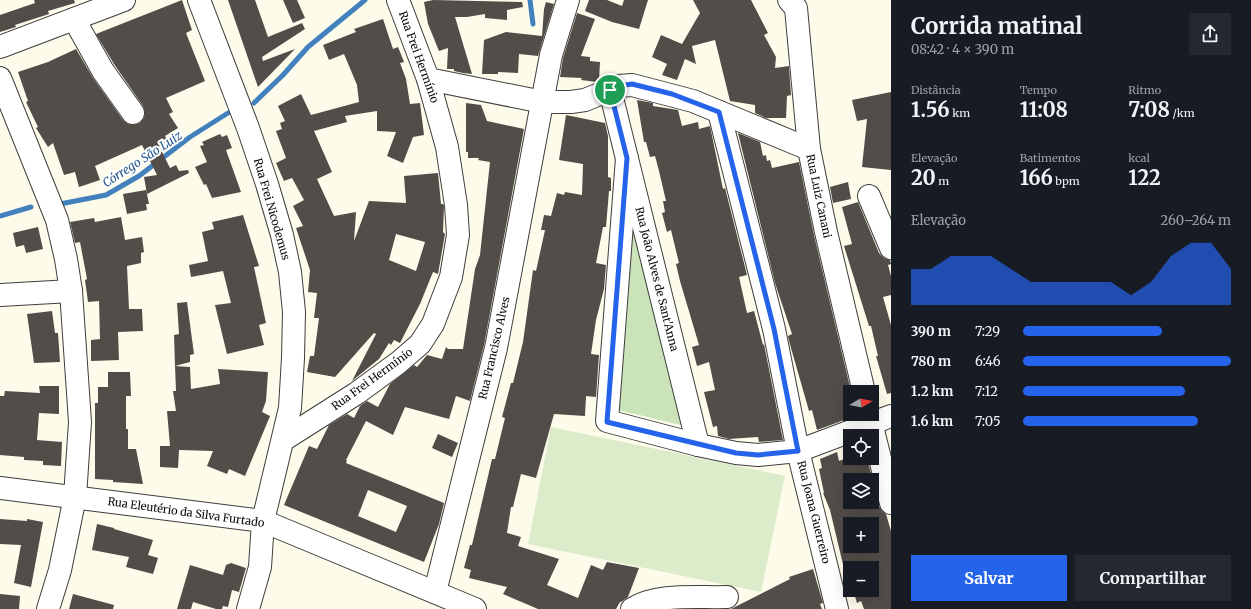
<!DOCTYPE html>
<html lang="pt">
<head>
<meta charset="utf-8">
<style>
  :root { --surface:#171b24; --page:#242831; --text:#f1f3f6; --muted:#9ea1a6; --accent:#2563eb }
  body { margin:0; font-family:Merriweather,serif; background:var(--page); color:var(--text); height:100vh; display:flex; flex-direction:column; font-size:15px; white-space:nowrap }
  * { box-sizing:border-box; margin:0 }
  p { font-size:13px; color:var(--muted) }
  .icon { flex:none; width:22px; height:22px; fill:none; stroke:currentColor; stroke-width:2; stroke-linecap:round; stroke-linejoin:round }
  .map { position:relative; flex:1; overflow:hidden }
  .panel { display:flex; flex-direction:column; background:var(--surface); width:360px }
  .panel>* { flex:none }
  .needle { width:26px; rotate:80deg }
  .fabs { position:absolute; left:843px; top:385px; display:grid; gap:8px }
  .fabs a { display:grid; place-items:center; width:36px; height:36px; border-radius:0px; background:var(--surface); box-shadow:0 4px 16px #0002; font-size:20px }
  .pin { position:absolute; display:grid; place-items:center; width:34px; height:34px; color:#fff; margin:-17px; border:2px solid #fff; border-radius:50%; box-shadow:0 1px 4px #0007 }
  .round { display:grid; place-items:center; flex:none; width:42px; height:42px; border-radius:0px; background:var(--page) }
  .head { display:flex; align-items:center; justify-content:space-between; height:68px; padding:0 20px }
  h1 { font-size:22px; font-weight:700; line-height:30px }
  .metrics { display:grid; grid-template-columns:repeat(3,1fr); gap:6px; height:68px; padding:4px 20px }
  .metrics div { display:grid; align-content:center }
  .metrics b { font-size:20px; font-weight:700 }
  .metrics small { font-size:11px; font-weight:400 }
  .metrics p { font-size:11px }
  .chart { height:112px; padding:8px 20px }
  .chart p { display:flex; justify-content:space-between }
  .chart svg { width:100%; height:72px; margin-top:4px; fill:var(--accent); opacity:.7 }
  .cta { display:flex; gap:8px; margin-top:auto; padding:8px 20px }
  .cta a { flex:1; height:46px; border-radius:0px; background:var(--accent); color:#fff; font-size:16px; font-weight:700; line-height:46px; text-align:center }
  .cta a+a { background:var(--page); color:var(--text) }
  ul { padding:0 20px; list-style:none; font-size:13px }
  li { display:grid; grid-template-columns:64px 48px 1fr; align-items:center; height:30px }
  li i { height:10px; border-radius:5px; background:var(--accent) }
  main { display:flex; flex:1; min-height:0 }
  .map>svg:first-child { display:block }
  .green { fill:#cae3b8 }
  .pitch { fill:#dcebc9 }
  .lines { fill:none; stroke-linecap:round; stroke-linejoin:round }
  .stream { stroke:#4281be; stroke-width:5 }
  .building { fill:#524d48; fill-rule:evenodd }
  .minor-casing { stroke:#3d3d3d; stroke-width:24 }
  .minor { stroke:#fff; stroke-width:22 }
  .route-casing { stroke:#fff; stroke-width:8 }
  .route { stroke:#2563eb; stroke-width:5 }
  .labels { text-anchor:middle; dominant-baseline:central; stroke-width:4; stroke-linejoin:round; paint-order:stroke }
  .street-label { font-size:11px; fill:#0a0a0a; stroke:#fff }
  .water-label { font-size:12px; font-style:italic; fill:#22548e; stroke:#fff }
</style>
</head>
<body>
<main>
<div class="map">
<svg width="891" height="609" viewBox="0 0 891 609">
  <rect width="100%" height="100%" fill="#fdfbea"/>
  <!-- green -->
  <path class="green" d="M631,234H635L685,426L614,409Z"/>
  <!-- pitch -->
  <path class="pitch" d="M551,427L785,476L761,592L528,544Z"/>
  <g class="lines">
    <!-- stream -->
    <g class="stream">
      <path d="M530,0L533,24"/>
      <path d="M254,103L283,75L308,47L365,0"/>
      <path d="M60,204L106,195L139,176L190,137L228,113"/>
      <path d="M0,216L31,207"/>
    </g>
  </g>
  <!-- building -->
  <g class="building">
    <path d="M34,0H74L75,3L48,11L49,14L15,25L16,27L0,32V15L35,3Z"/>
    <path d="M182,0L192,30L186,33L205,81L166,98L173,112L169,114L178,128L165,136L168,141L159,146L170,168L176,165L179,171L188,170L189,173L147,194L149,204H146L147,210L127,214L123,194L146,190L147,194L144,177L157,175L142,145L95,166L100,180L79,187L75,172L64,175L53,143L48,147L36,128L38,127L26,102L28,101L18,72L48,62L76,49L93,78L123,120L128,124L134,125L140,123L144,118L145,112L143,106L114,64L96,34Z"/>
    <path d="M228,0H255L268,37L302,23L305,29L262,57L263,61L295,49L258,87Z"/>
    <path d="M283,0H297L305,18L293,23Z"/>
    <path d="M433,0L522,2L523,7L507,10V20L485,18V14L467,17H455L472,74L463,73L454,71V69H447L448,48L439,51L428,24L424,2Z"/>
    <path d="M589,0H607L622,6L624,0H648L639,29L612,22L585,11Z"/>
    <path d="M693,0H751L768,33L764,35L776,57L775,68L789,66L791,95L787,96L786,118H766L755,113V105L730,101L715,40L692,46L696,64L685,59L677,80L662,75L667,64L652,57L661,35L682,44L700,13Z"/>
    <path d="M546,2L554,4L538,56L519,54L518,73L498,72V74H482L484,40L506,32L542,36L544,9Z"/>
    <path d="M577,13L595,19L581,56L590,57V61L600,62L599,81L597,82L581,80L582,78L560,77L563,58Z"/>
    <path d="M383,19L393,49L398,47L404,62L400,63L406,79L410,104L420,103L424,135L413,137L403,163L387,156L396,132L377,131V111L345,116L347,122L314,131L332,172L317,179L334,216L356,212L354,241L369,201L406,203L404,176L438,173L441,204H443L444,206L443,232L445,234L438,274L433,272L420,304L400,343L394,340L391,345L389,343L379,359L352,381L376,334L374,333L335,377L307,372L310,356H314L319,318H314L317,293L308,292L310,270L296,228L303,226L293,206L304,200L292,178L284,181L276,163L286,158L276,131L282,129L280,123L285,121L278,106L301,94L311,115L359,102L357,85L344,54L329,60L323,45L356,32L354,29ZM396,234L425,242L416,271L389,260Z"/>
    <path d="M891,92V170L862,167L867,119L857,121L852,100Z"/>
    <path d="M637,100L653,103V106L678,110L682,126L698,122L699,129L710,126L723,189L725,188L747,275L739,277L747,313L754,311L763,345L764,344L783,440L759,442L758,437L729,439L718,436L717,426L713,427L704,392L715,390L709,362L697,366L692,347L699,345L680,281L676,264L679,263L671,230L667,232L662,213L665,212L663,201H666L659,171L655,156L650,157L646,142H644Z"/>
    <path d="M466,103L481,105L487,121L524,129L484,345L470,401L456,396L449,419L405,407L393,435L366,421L346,460H347L346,463L444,503L439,524L424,562L284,505L309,446L317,449L329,425L347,414L354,418L360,406L367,401L378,407L390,384L414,365L417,367L427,355L442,359L446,347L448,349H463L475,269L480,255L490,162L478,160L479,158H468V152H466ZM368,490L407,506L396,532L358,516Z"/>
    <path d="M566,115L605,123L608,136V177L611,178V191H609L606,227H603L596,263L606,265L604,289L596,320L591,354L599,355L596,397L586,396L585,416L554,414L536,478L521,474L513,507H511L507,533L521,537L518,546L559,559L547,585L578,598L591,565L603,570L607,562L639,568L628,597L621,602H620L616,609H538L503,594L507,587L469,578L471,570L464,568L470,545H472L492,459H495L505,418L502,417L511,383H513L523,342L533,270L536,271L545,230H541L544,215L551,216L557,193L564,195L565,192L582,195L583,164L559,160Z"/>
    <path d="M738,133L760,142L763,156L766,155L767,161L770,160L772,168L799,162L814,235L850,387V414H855V416L817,430L812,410L809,411L789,341L788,336L792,334L775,283Z"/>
    <path d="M220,134L222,137L227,135L232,148L226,150L241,192L212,198L206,184L204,185L195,167L207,162L200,146L204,145L202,142Z"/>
    <path d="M848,182L851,199L833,203L830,187Z"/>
    <path d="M858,202L879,253L884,258L890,260L891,264L888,265L891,276V295L883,297L891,325V393L887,394L876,356H878L871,326H869L844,246L852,244L842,207Z"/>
    <path d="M243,215L259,266L254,267L266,323L259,325L264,345L227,354L215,305L231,303L223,271L191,277L189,265L208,261L202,232L214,229L212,222Z"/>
    <path d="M121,217L125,240L142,237L144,252L141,253V263L127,266L129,309H142L143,331L118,332L119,360L91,361V340L100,339L99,301L88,302L85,280L87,279L80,242L75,243L70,222L94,218L95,222Z"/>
    <path d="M38,227L43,249L26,253L24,245L16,247L13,233Z"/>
    <path d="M187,302L194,354L190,355V362L175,366L174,335L179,334L177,303Z"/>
    <path d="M52,311L55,333H58L60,362L34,363L27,314Z"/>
    <path d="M175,366L190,367L191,389L220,384L218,369L268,372L266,401L262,412L270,416L245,476L229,469L227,474L207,466L213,451L179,450L178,468L160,467V446H170L167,411H176L173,391H176Z"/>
    <path d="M108,372H130L131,396H126V429H128V449H136L143,484L113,482V480L95,479V403H98V387H108Z"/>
    <path d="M39,386H59V414L39,413L37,440L62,442L61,466L43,465V461L24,460V457L0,455V396H4L5,391L40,393Z"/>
    <path d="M438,434L458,443L452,457L432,448Z"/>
    <path d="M837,452L839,461L847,458H867L879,506L882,511L886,514L891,531V609H864L861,601L857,603L853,590H872V568H850V581H847L830,510L823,493H824L819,469L822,468L820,459ZM850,480H872V502H850ZM850,524H872V546H850Z"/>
    <path d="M0,519L27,521V519L43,522L31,587L14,583L21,545L0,544Z"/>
    <path d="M97,524L114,528V529L153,540L148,555L158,558L153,574L126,567L129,557L92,550Z"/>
    <path d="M231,563L246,568L239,592L232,590L228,607L223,606L222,609H216L193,602L191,609H177L190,565L223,575L226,565Z"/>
    <path d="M813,569L823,603L820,604L822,609H731L790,579L789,577Z"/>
    <path d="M0,594L20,596L19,609H0Z"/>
    <path d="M73,594L114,605L113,609H69Z"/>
  </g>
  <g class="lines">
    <defs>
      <g id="minor">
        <path d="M199,0L248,128L267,184L282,235L290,272L294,312L293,358L290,408L263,521L260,567L248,609"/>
        <path d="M789,0L796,8L809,149L826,232L864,392"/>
        <path d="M74,19L103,71L133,113"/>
        <path d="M0,47L124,0"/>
        <path d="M0,78L57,220L66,259L71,291L80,422L75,497L60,570L48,609"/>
        <path d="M428,79L543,102H571L585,100L619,86L632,85L693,101L809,149"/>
        <path d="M610,90L698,445"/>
        <path d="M719,112L774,329L798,451L837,609"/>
        <path d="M627,158L607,421L698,445L736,453L758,455L798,451L891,416"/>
        <path d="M869,196L891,248"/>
        <path d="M0,295L71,291"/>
        <path d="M869,414L891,503"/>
        <path d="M283,440L357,393L398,363L420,344L433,324L451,277L458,235L456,205L447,147L428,79L398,0"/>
        <path d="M0,488L263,521L475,609"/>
        <path d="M435,592L496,348L551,55L568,0"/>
        <path d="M632,609C658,593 696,598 727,597"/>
      </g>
    </defs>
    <!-- minor casing -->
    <use href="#minor" class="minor-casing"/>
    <!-- minor -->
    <use href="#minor" class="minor"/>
  </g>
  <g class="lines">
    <defs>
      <path id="route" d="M632,84L672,94L719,112L774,329L798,451L758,455L736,453L607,422L627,158L610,90L619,86Z"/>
    </defs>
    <!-- route casing -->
    <use href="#route" class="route-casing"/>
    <!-- route -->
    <use href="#route" class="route"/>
  </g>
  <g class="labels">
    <!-- street labels -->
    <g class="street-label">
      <text transform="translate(419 57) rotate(70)">Rua Frei Hermínio</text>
      <text transform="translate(819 196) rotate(78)">Rua Luiz Canani</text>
      <text transform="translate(272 209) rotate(74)">Rua Frei Nicodemus</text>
      <text transform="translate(657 279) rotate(76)">Rua João Alves de Sant'Anna</text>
      <text transform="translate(494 348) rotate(-77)">Rua Francisco Alves</text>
      <text transform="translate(372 379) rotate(-36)">Rua Frei Hermínio</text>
      <text transform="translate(186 512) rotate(8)">Rua Eleutério da Silva Furtado</text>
      <text transform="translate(814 512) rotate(76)">Rua Joana Guerreiro</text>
    </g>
    <!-- water labels -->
    <g class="water-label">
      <text transform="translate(142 159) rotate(-33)">Córrego São Luiz</text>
    </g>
  </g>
</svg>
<div class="fabs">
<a><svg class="needle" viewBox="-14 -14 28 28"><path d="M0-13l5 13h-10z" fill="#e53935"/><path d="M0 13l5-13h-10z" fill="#9ea1a6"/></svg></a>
<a><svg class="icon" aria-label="locate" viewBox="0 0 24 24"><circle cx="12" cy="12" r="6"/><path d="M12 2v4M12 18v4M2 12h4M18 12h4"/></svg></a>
<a><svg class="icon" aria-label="layers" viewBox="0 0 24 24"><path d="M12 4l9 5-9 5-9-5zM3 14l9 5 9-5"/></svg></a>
<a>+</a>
<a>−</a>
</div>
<div class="pin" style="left:610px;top:90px;background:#1e9e55"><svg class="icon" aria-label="arrive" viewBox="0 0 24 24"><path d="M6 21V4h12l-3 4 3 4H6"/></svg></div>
</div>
<section class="panel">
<div class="head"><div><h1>Corrida matinal</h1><p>08:42 · 4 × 390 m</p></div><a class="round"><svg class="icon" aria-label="share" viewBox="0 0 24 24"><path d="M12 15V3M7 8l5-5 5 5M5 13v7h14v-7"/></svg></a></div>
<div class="metrics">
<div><p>Distância</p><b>1.56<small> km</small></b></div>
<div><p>Tempo</p><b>11:08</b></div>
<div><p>Ritmo</p><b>7:08<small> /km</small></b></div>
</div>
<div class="metrics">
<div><p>Elevação</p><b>20<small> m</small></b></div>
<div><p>Batimentos</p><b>166<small> bpm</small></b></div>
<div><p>kcal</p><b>122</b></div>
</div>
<div class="chart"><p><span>Elevação</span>260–264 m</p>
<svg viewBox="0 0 160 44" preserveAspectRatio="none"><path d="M0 44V22L10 22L20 14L30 14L40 14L50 22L60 30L70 30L80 30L90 30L100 30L110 38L120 30L130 14L140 6L150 6L160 22V44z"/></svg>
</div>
<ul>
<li><b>390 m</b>7:29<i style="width:67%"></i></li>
<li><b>780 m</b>6:46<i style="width:100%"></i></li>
<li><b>1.2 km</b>7:12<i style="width:78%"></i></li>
<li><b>1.6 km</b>7:05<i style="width:84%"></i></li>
</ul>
<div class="cta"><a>Salvar</a><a>Compartilhar</a></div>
</section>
</main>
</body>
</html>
